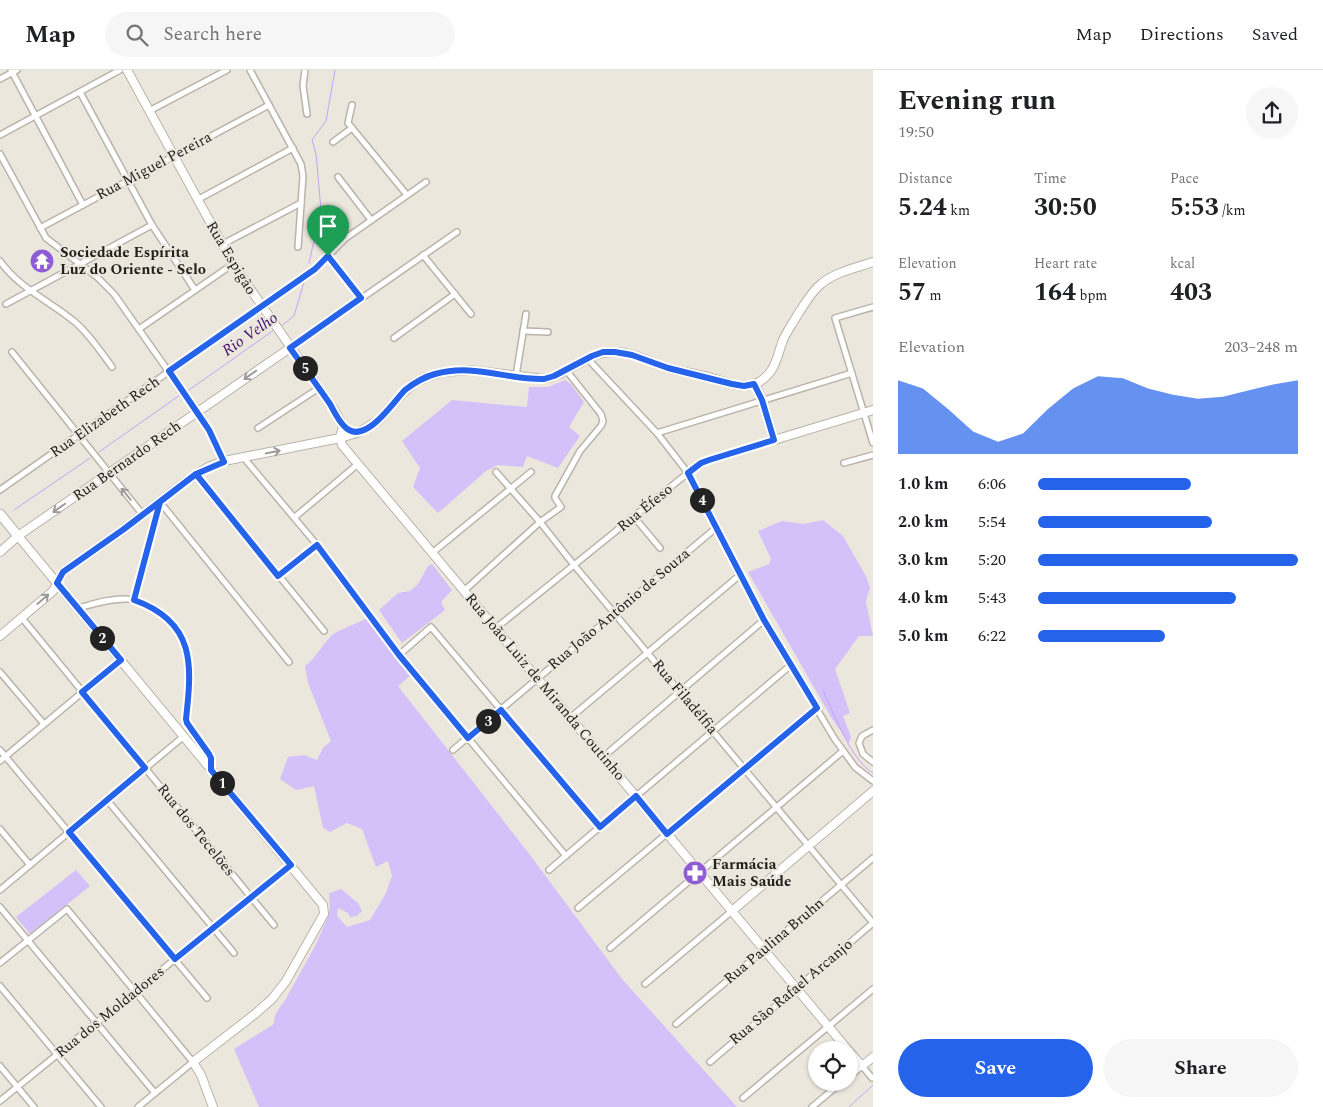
<!DOCTYPE html>
<html lang="en">
<head>
<meta charset="utf-8">
<style>
  :root { --surface:#fff; --page:#f6f6f6; --text:#202124; --muted:#757577; --line:#e0e0e0; --accent:#2563eb }
  body { margin:0; font-family:Spectral,serif; background:var(--page); color:var(--text); height:100vh; display:flex; flex-direction:column; font-size:19px; white-space:nowrap }
  * { box-sizing:border-box; margin:0 }
  p { font-size:16px; color:var(--muted) }
  .icon { flex:none; width:28px; height:28px; fill:none; stroke:currentColor; stroke-width:2; stroke-linecap:round; stroke-linejoin:round }
  .map { position:relative; flex:1; overflow:hidden }
  .side { display:flex; flex-direction:column; background:var(--surface); width:450px }
  .side>* { flex:none }
  .controls { position:absolute; left:808px; top:971px; display:grid; gap:10px }
  .controls a { display:grid; place-items:center; width:50px; height:50px; border-radius:50%; background:var(--surface); box-shadow:0 1px 4px #0004; font-size:25px }
  .pin { position:absolute; display:grid; place-items:center; width:42px; height:42px; color:#fff; margin:-51px -21px; border-radius:50% 50% 50% 0; rotate:-45deg; box-shadow:0 0 5px #0007 }
  .pin .icon { rotate:45deg }
  .km { position:absolute; width:25px; height:25px; margin:-12px; border-radius:50%; background:#222; color:#fff; font-size:14px; line-height:25px; text-align:center }
  .round { display:grid; place-items:center; flex:none; width:52px; height:52px; border-radius:26px; background:var(--page) }
  .overview { display:flex; align-items:center; justify-content:space-between; height:85px; padding:0 25px }
  h1 { font-size:28px; font-weight:700; line-height:38px }
  .metrics { display:grid; grid-template-columns:repeat(3,1fr); gap:8px; height:85px; padding:5px 25px }
  .metrics div { display:grid; align-content:center }
  .metrics b { font-size:25px; font-weight:700 }
  .metrics small { font-size:14px; font-weight:400 }
  .metrics p { font-size:14px }
  .chart { height:140px; padding:10px 25px }
  .chart p { display:flex; justify-content:space-between }
  .chart svg { width:100%; height:90px; margin-top:5px; fill:var(--accent); opacity:.7 }
  .action { display:flex; gap:10px; margin-top:auto; padding:10px 25px }
  .action a { flex:1; height:58px; border-radius:30px; background:var(--accent); color:#fff; font-size:20px; font-weight:700; line-height:58px; text-align:center }
  .action a+a { background:var(--page); color:var(--text) }
  ul { padding:0 25px; list-style:none; font-size:16px }
  li { display:grid; grid-template-columns:80px 60px 1fr; align-items:center; height:38px }
  li i { height:12px; border-radius:6px; background:var(--accent) }
  header { display:flex; align-items:center; gap:30px; box-sizing:border-box; height:70px; padding:0 25px; background:var(--surface); border-bottom:1px solid var(--line) }
  header strong { font-size:24px }
  nav { display:flex; gap:28px; margin-inline-start:auto; font-size:18px }
  .search { width:350px; height:45px; background:var(--page); display:flex; align-items:center; gap:12px; box-sizing:border-box; padding:0 18px; border-radius:28px; color:var(--muted); font-size:19px }
  main { display:flex; flex:1; min-height:0 }
  .map>svg:first-child { display:block }
  .green { fill:#d4c1f9 }
  .lines { fill:none; stroke-linecap:round; stroke-linejoin:round }
  .stream { stroke:#c3a4f9; stroke-width:1 }
  .street-casing { stroke:#b9b3aa; stroke-width:8 }
  .secondary-casing { stroke:#b9b3aa; stroke-width:10 }
  .primary-casing { stroke:#b9b3aa; stroke-width:11 }
  .street { stroke:#fff; stroke-width:5 }
  .secondary { stroke:#fff; stroke-width:8 }
  .primary { stroke:#fff; stroke-width:9 }
  .oneway { stroke:#9c9b99 }
  .route-casing { stroke:#fff; stroke-width:10 }
  .route { stroke:#2563eb; stroke-width:6 }
  .labels { text-anchor:middle; dominant-baseline:central; stroke-width:4.5; stroke-linejoin:round; paint-order:stroke }
  .street-label { font-size:15px; fill:#23211d; stroke:#ece7dd }
  .poi-label { font-size:15px; font-weight:bold; fill:#23211d; stroke:#ece7dd; text-anchor:start }
  .water-label { font-size:16px; font-style:italic; fill:#421173; stroke:#ece7dd }
</style>
</head>
<body>
<header>
<strong>Map</strong>
<div class="search"><svg class="icon" aria-label="search" viewBox="0 0 24 24"><circle cx="10" cy="10" r="6"/><path d="M15 15l6 6"/></svg>Search here</div>
<nav><a>Map</a><a>Directions</a><a>Saved</a></nav>
</header>
<main>
<div class="map">
<svg width="873" height="1037" viewBox="0 0 873 1037">
  <rect width="100%" height="100%" fill="#ece7dd"/>
  <!-- green -->
  <g class="green">
    <path d="M565,310L571,314L584,332L569,357L580,366L558,398L527,386L523,397L498,395L486,401L438,443L413,417L420,398L402,371L452,330L527,337L529,317H548Z"/>
    <path d="M823,450L843,466L866,506L870,517L866,532L873,566H859L835,599L850,643L843,646L851,667L849,673L831,647L748,502L769,494L771,489L758,461L782,451L804,454Z"/>
    <path d="M432,494L452,520L441,532L445,540L402,573L379,540L398,523L410,521L418,514L428,496Z"/>
    <path d="M365,549L372,552L411,605L398,616L527,781L622,909L737,1037H259L234,979L274,954C274,944 278,940 284,932L315,876L328,847L330,839L329,823L341,819L358,833L362,841L357,846L350,847L348,843L338,838L337,846L347,857L370,850L386,823L392,806L388,791L376,797L362,759L347,753L330,762L323,758L314,716L296,720L280,709L288,687L304,685L317,690L323,678L331,671L308,613L305,596C316,588 322,575 332,565C340,559 355,555 365,549Z"/>
    <path d="M76,800L90,816L30,864L16,847Z"/>
  </g>
  <g class="lines">
    <!-- stream -->
    <g class="stream">
      <path d="M309,193L321,140L316,84L312,70L326,51L335,0"/>
      <path d="M280,257L294,246L304,212"/>
      <path d="M189,320L274,260"/>
      <path d="M99,382L180,325"/>
      <path d="M14,440L90,388"/>
      <path d="M823,620C833,642 852,692 873,703"/>
      <path d="M849,1037L873,1015"/>
    </g>
    <defs>
      <g id="street">
        <path d="M11,0L83,135"/>
        <path d="M250,0L301,94L303,106L298,177"/>
        <path d="M305,0L303,16L307,44"/>
        <path d="M0,9L17,0"/>
        <path d="M80,22L152,155L195,220"/>
        <path d="M352,35L348,53L407,125"/>
        <path d="M149,41L227,0"/>
        <path d="M0,65L120,0"/>
        <path d="M333,72L352,58"/>
        <path d="M0,84L46,168L97,207L114,224L197,342L209,360L224,391"/>
        <path d="M338,107L371,150"/>
        <path d="M197,130L293,78"/>
        <path d="M40,158L269,35"/>
        <path d="M221,175L301,133"/>
        <path d="M423,185L471,244"/>
        <path d="M328,186L361,228"/>
        <path d="M0,191C20,219 50,231 75,252C90,265 101,282 112,297"/>
        <path d="M6,234L152,155"/>
        <path d="M873,237L835,248L873,373"/>
        <path d="M139,259L233,194"/>
        <path d="M523,261L548,262"/>
        <path d="M394,268L455,224"/>
        <path d="M290,278L457,162"/>
        <path d="M12,282L143,445"/>
        <path d="M587,288L657,363L688,403L764,550L834,668L855,697L873,711"/>
        <path d="M516,306L526,244"/>
        <path d="M258,358L319,318"/>
        <path d="M657,363L852,303"/>
        <path d="M244,388L317,475L399,585L566,786"/>
        <path d="M844,393L873,385"/>
        <path d="M496,402L540,452L574,495L873,853"/>
        <path d="M196,404L324,561"/>
        <path d="M0,420L315,199L346,168L426,112"/>
        <path d="M160,432L289,592"/>
        <path d="M295,447L358,394"/>
        <path d="M634,447L660,478"/>
        <path d="M432,483L531,402"/>
        <path d="M278,506L317,475"/>
        <path d="M465,520L540,452L561,437L555,428V426L580,381L601,356L603,351L601,344L566,300"/>
        <path d="M134,530L160,432"/>
        <path d="M78,538C93,534 111,528 127,529C138,529 149,536 158,542C197,570 191,607 186,649L187,653L209,684L211,698"/>
        <path d="M22,548L274,855"/>
        <path d="M496,558L694,398L709,390L774,370"/>
        <path d="M399,585L431,557L600,757"/>
        <path d="M0,602L44,654"/>
        <path d="M570,648L740,505"/>
        <path d="M873,660L862,666L859,673L863,684L873,692"/>
        <path d="M0,680L207,928"/>
        <path d="M453,680L717,457"/>
        <path d="M603,687L764,550"/>
        <path d="M0,691L121,590"/>
        <path d="M107,730L234,883"/>
        <path d="M0,759L30,795"/>
        <path d="M549,800L791,595"/>
        <path d="M0,820L184,666"/>
        <path d="M0,837L155,1023"/>
        <path d="M578,838L817,638"/>
        <path d="M610,878L843,681"/>
        <path d="M0,893L67,839L193,992L138,1037"/>
        <path d="M645,914L732,841"/>
        <path d="M0,916L101,1037"/>
        <path d="M676,954L873,788"/>
        <path d="M710,992L873,853"/>
        <path d="M0,996L34,1037"/>
        <path d="M849,1007L862,996L872,1008"/>
        <path d="M743,1028L873,919"/>
        <path d="M0,1031L291,795"/>
        <path d="M812,1037L842,1012"/>
      </g>
      <g id="secondary">
        <path d="M127,0L233,194L335,341L343,356L340,368"/>
        <path d="M755,314L762,330L774,370L873,340"/>
        <path d="M340,368L342,375L848,980"/>
        <path d="M18,466L323,835L324,844L320,851L286,911L272,929L255,944L193,992L201,1005L213,1037"/>
        <path d="M0,482L18,466L290,278"/>
        <path d="M0,566L53,521L63,502L124,459L185,412L208,397L224,391L340,368L357,363L379,350L401,325L413,314L426,307L444,302L470,300L544,309C569,305 587,281 614,282C633,282 650,292 668,298C682,302 698,304 712,308C729,313 743,320 759,312C776,302 777,286 783,270C787,261 793,253 798,244C805,234 811,222 821,214C835,202 856,198 873,192"/>
        <path d="M732,841L873,721"/>
        <path d="M849,981L862,996L873,987"/>
      </g>
      <path id="primary" d="M0,444L18,466"/>
    </defs>
    <!-- street casing -->
    <use href="#street" class="street-casing"/>
    <!-- secondary casing -->
    <use href="#secondary" class="secondary-casing"/>
    <!-- primary casing -->
    <use href="#primary" class="primary-casing"/>
    <!-- street -->
    <use href="#street" class="street"/>
    <!-- secondary -->
    <use href="#secondary" class="secondary"/>
    <!-- primary -->
    <use href="#primary" class="primary"/>
  </g>
  <!-- one-way arrows -->
  <defs><path id="oneway-shaft" d="M-6 0H5M1.5-3L5.5 0L1.5 3" fill="none" stroke-width="1.6" stroke-linecap="round" stroke-linejoin="round" transform="scale(1.25)"/></defs>
  <g class="oneway">
    <use href="#oneway-shaft" transform="translate(250 305) rotate(145)"/>
    <use href="#oneway-shaft" transform="translate(273 382) rotate(-11)"/>
    <use href="#oneway-shaft" transform="translate(126 424) rotate(-129)"/>
    <use href="#oneway-shaft" transform="translate(59 438) rotate(145)"/>
    <use href="#oneway-shaft" transform="translate(43 529) rotate(-41)"/>
  </g>
  <g class="lines">
    <defs>
      <path id="route" d="M328,186L315,199L169,301L209,360L224,392L196,404L160,432L134,530C196,552 192,595 186,649L187,653L209,684L211,688V700L291,795L175,889L69,762L145,698L82,622L121,590L57,513L63,502L124,459L196,404L278,506L317,475L399,585L468,668L501,640L600,757L636,726L667,764L817,638L764,550L688,403L701,393L709,390L774,370L762,330L754,314L744,316L732,314L668,298L632,285L615,282H603L592,286L554,306L544,309C506,310 474,293 435,304C424,307 414,313 405,320C393,332 364,378 344,356C338,350 334,341 330,334C317,315 303,296 290,278L361,228L328,186"/>
    </defs>
    <!-- route casing -->
    <use href="#route" class="route-casing"/>
    <!-- route -->
    <use href="#route" class="route"/>
  </g>
  <!-- icons -->
  <defs>
    <symbol id="temple-disc" viewBox="-11 -11 22 22"><circle r="9.5" fill="#8e5cd5" stroke="#ece7dd"/><path d="M0-6L5-2H3V0L6.5 2.5H4V6H1.5V3h-3V6H-4V2.5H-6.5L-3 0V-2H-5Z" fill="#fff"/></symbol>
    <symbol id="pharmacy-disc" viewBox="-11 -11 22 22"><circle r="9.5" fill="#8e5cd5" stroke="#ece7dd"/><path d="M-2-6h4v4h4v4h-4v4h-4v-4h-4v-4h4Z" fill="#fff"/></symbol>
  </defs>
  <g fill-rule="evenodd">
    <use href="#temple-disc" x="28" y="177" width="28" height="28"/>
    <use href="#pharmacy-disc" x="681" y="789" width="28" height="28"/>
  </g>
  <g class="labels">
    <!-- street labels -->
    <g class="street-label">
      <text transform="translate(154 96) rotate(-28)">Rua Miguel Pereira</text>
      <text transform="translate(231 188) rotate(59)">Rua Espigão</text>
      <text transform="translate(105 347) rotate(-35)">Rua Elizabeth Rech</text>
      <text transform="translate(127 391) rotate(-35)">Rua Bernardo Rech</text>
      <text transform="translate(645 438) rotate(-39)">Rua Éfeso</text>
      <text transform="translate(619 539) rotate(-40)">Rua João Antônio de Souza</text>
      <text transform="translate(545 617) rotate(50)">Rua João Luiz de Miranda Coutinho</text>
      <text transform="translate(685 627) rotate(50)">Rua Filadélfia</text>
      <text transform="translate(196 760) rotate(51)">Rua dos Tecelões</text>
      <text transform="translate(774 871) rotate(-40)">Rua Paulina Bruhn</text>
      <text transform="translate(791 922) rotate(-40)">Rua São Rafael Arcanjo</text>
      <text transform="translate(110 942) rotate(-39)">Rua dos Moldadores</text>
    </g>
    <!-- poi labels -->
    <g class="poi-label">
      <text x="60" y="182">Sociedade Espírita<tspan x="60" dy="17">Luz do Oriente - Selo</tspan></text>
      <text x="712" y="794">Farmácia<tspan x="712" dy="17">Mais Saúde</tspan></text>
    </g>
    <!-- water labels -->
    <g class="water-label">
      <text transform="translate(250 264) rotate(-35)">Rio Velho</text>
    </g>
  </g>
</svg>
<div class="controls">
<a><svg class="icon" aria-label="locate" viewBox="0 0 24 24"><circle cx="12" cy="12" r="6"/><path d="M12 2v4M12 18v4M2 12h4M18 12h4"/></svg></a>
</div>
<div class="pin" style="left:328px;top:186px;background:#1e9e55"><svg class="icon" aria-label="arrive" viewBox="0 0 24 24"><path d="M6 21V4h12l-3 4 3 4H6"/></svg></div>
<b class="km" style="left:222px;top:713px">1</b>
<b class="km" style="left:102px;top:568px">2</b>
<b class="km" style="left:488px;top:651px">3</b>
<b class="km" style="left:702px;top:430px">4</b>
<b class="km" style="left:305px;top:298px">5</b>
</div>
<section class="side">
<div class="overview"><div><h1>Evening run</h1><p>19:50</p></div><a class="round"><svg class="icon" aria-label="share" viewBox="0 0 24 24"><path d="M12 15V3M7 8l5-5 5 5M5 13v7h14v-7"/></svg></a></div>
<div class="metrics">
<div><p>Distance</p><b>5.24<small> km</small></b></div>
<div><p>Time</p><b>30:50</b></div>
<div><p>Pace</p><b>5:53<small> /km</small></b></div>
</div>
<div class="metrics">
<div><p>Elevation</p><b>57<small> m</small></b></div>
<div><p>Heart rate</p><b>164<small> bpm</small></b></div>
<div><p>kcal</p><b>403</b></div>
</div>
<div class="chart"><p><span>Elevation</span>203–248 m</p>
<svg viewBox="0 0 160 44" preserveAspectRatio="none"><path d="M0 44V8L10 12L20 22L30 33L40 38L50 34L60 22L70 12L80 6L90 7L100 12L110 15L120 17L130 16L140 13L150 10L160 8V44z"/></svg>
</div>
<ul>
<li><b>1.0 km</b>6:06<i style="width:59%"></i></li>
<li><b>2.0 km</b>5:54<i style="width:67%"></i></li>
<li><b>3.0 km</b>5:20<i style="width:100%"></i></li>
<li><b>4.0 km</b>5:43<i style="width:76%"></i></li>
<li><b>5.0 km</b>6:22<i style="width:49%"></i></li>
</ul>
<div class="action"><a>Save</a><a>Share</a></div>
</section>
</main>
</body>
</html>
